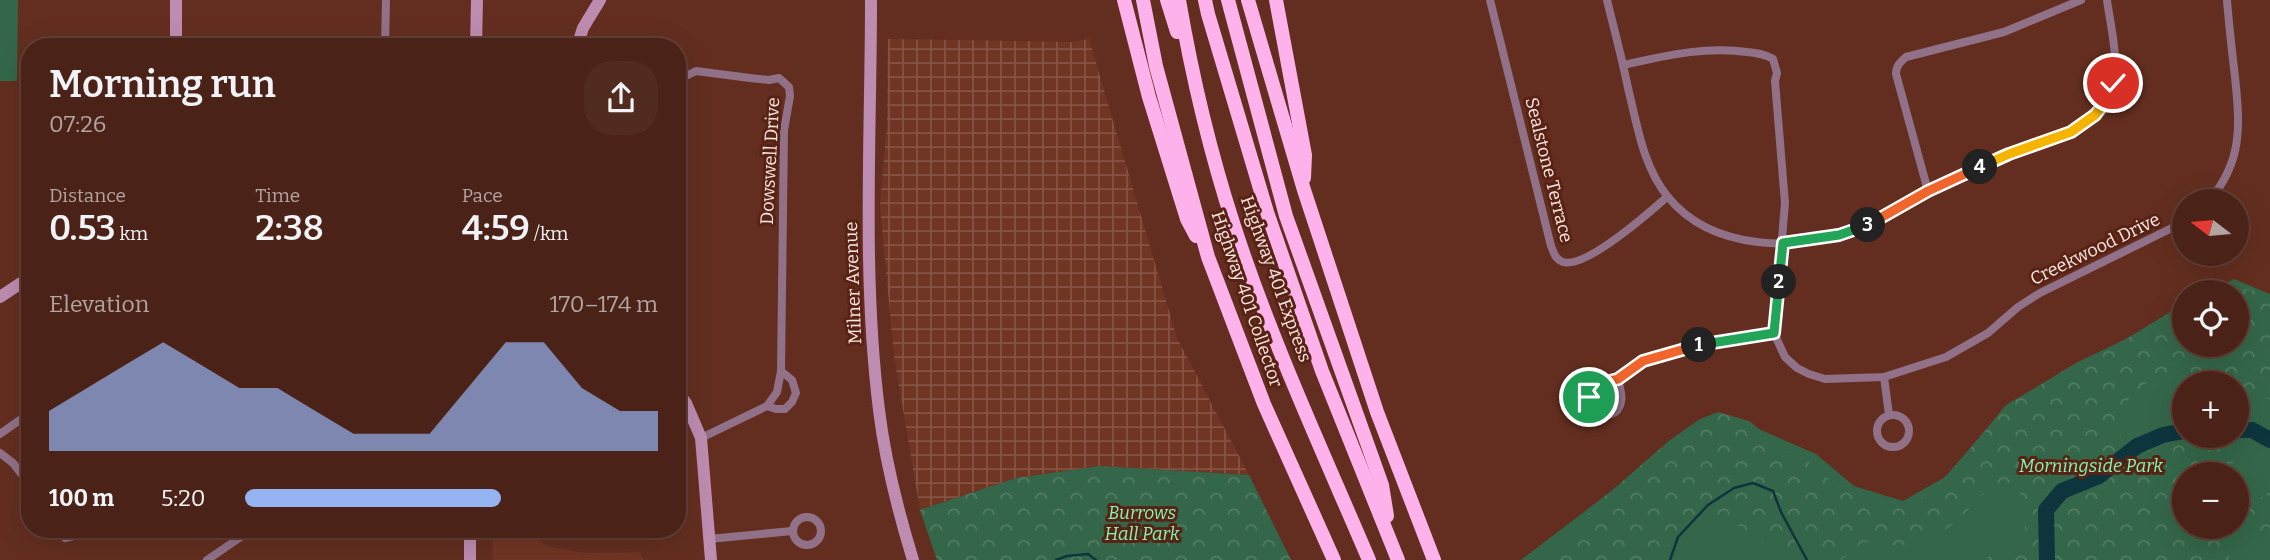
<!DOCTYPE html>
<html lang="en">
<head>
<meta charset="utf-8">
<style>
  :root { --surface:#4a2217; --page:#512a20; --text:#f1f3f6; --muted:#b2a4a1; --line:#613f36; --accent:#95b2f1 }
  body { margin:0; font-family:Bitter,serif; background:var(--page); color:var(--text); height:100vh; display:flex; flex-direction:column; font-size:26px; white-space:nowrap }
  * { box-sizing:border-box; margin:0 }
  p { font-size:23px; color:var(--muted) }
  .icon { flex:none; width:38px; height:38px; fill:none; stroke:currentColor; stroke-width:2; stroke-linecap:round; stroke-linejoin:round }
  .map { position:relative; flex:1; overflow:hidden }
  .side { position:absolute; left:21px; top:38px; width:665px; height:500px; display:flex; flex-direction:column; background:var(--surface); border-radius:28px; box-shadow:0 7px 28px #0002,0 0 0 2px var(--line) }
  .side>* { flex:none }
  .needle { width:46px; rotate:286deg }
  .buttons { position:absolute; left:2172px; top:189px; display:grid; gap:14px }
  .buttons a { display:grid; place-items:center; width:77px; height:77px; border-radius:50%; background:var(--surface); box-shadow:0 7px 28px #0002,0 0 0 2px var(--line); font-size:35px }
  .pin { position:absolute; display:grid; place-items:center; width:60px; height:60px; color:#fff; margin:-30px; border:4px solid #fff; border-radius:50%; box-shadow:0 2px 7px #0007 }
  .km { position:absolute; width:35px; height:35px; margin:-18px; border-radius:50%; background:#222; color:#fff; font-size:19px; line-height:35px; text-align:center }
  .round { display:grid; place-items:center; flex:none; width:74px; height:74px; border-radius:28px; background:var(--page) }
  .summary { display:flex; align-items:center; justify-content:space-between; height:119px; padding:0 28px }
  h1 { font-size:38px; font-weight:600; line-height:52px }
  .figures { display:grid; grid-template-columns:repeat(3,1fr); gap:10px; height:119px; padding:7px 28px }
  .figures div { display:grid; align-content:center }
  .figures b { font-size:35px; font-weight:600 }
  .figures small { font-size:19px; font-weight:400 }
  .figures p { font-size:19px }
  .chart { height:196px; padding:14px 28px }
  .chart p { display:flex; justify-content:space-between }
  .chart svg { width:100%; height:126px; margin-top:7px; fill:var(--accent); opacity:.7 }
  ul { padding:0 28px; list-style:none; font-size:23px }
  li { display:grid; grid-template-columns:112px 84px 1fr; align-items:center; height:52px }
  li i { height:18px; border-radius:9px; background:var(--accent) }
  .map>svg:first-child { display:block }
  .built { fill:#713524 }
  .industrial { fill:url(#industrial-grid) }
  .green { fill:#346749; fill-rule:evenodd }
  .forest { fill:url(#forest-crowns); fill-rule:evenodd }
  .lines { fill:none; stroke-linecap:round; stroke-linejoin:round }
  .stream { stroke:#0e353e; stroke-width:2.5 }
  .river { stroke:#0e353e; stroke-width:16 }
  .street { stroke:#917188; stroke-width:8 }
  .secondary { stroke:#bd8cb0; stroke-width:12 }
  .highway { stroke:#feb2eb; stroke-width:14 }
  .split-1-casing { stroke:#fff; stroke-width:14 }
  .split-2-casing { stroke:#fff; stroke-width:14 }
  .split-3-casing { stroke:#fff; stroke-width:14 }
  .split-4-casing { stroke:#fff; stroke-width:14 }
  .split-5-casing { stroke:#fff; stroke-width:14 }
  .split-6-casing { stroke:#fff; stroke-width:14 }
  .split-1 { stroke:#f0652b; stroke-width:9 }
  .split-2 { stroke:#22a559; stroke-width:9 }
  .split-3 { stroke:#22a559; stroke-width:9 }
  .split-4 { stroke:#f0652b; stroke-width:9 }
  .split-5 { stroke:#f5b400; stroke-width:9 }
  .split-6 { stroke:#f5b400; stroke-width:9 }
  .labels { text-anchor:middle; dominant-baseline:central; stroke-width:6; stroke-linejoin:round; paint-order:stroke }
  .street-label { font-size:18px; fill:#fde8e3; stroke:#582315 }
  .park-label { font-size:18px; font-style:italic; fill:#81f6b2; stroke:#582315 }
</style>
</head>
<body>
<div class="map">
<svg width="2270" height="560" viewBox="0 0 2270 560">
  <defs>
    <pattern id="industrial-grid" width="8" height="8" patternUnits="userSpaceOnUse" patternTransform="scale(1.75)"><rect width="8" height="8" fill="#713524"/><path d="M0 4h8M4 0v8" fill="none" stroke="#865244"/></pattern>
    <pattern id="forest-crowns" width="20" height="18" patternUnits="userSpaceOnUse" patternTransform="scale(1.75)"><rect width="20" height="18" fill="#346749"/><path d="M2 6a3 3 0 1 1 6 0M12 15a3 3 0 1 1 6 0" fill="none" stroke="#527d63"/></pattern>
  </defs>
  <rect width="100%" height="100%" fill="#632e1f"/>
  <!-- built -->
  <path class="built" d="M492,530H527L547,546L584,553L640,552L643,560H493Z"/>
  <!-- industrial -->
  <path class="industrial" d="M888,39L1072,42L1089,39L1177,338L1249,475L1100,466L1016,478L920,510L894,356L880,206L887,123Z"/>
  <!-- green -->
  <g class="green">
    <path d="M0,0H18L17,81H0Z"/>
    <path d="M2234,279L2270,294V560H1521L1682,437L1738,420L1816,454L1854,486L1903,501L1945,477L2009,403L2184,307V345H2236V292H2210ZM2184,383H2236V436H2184ZM2184,474H2236V527H2184Z"/>
  </g>
  <!-- forest -->
  <g class="forest">
    <path d="M2247,289L2270,294V400L2237,387L2236,383C2217,383 2201,373 2183,370C2162,367 2129,393 2121,412C2117,421 2120,430 2122,439C2147,447 2160,441 2184,434V436C2194,436 2209,433 2218,437C2233,443 2237,490 2248,497C2250,498 2257,499 2259,499L2270,491V531L2227,533L2229,560H1983C2015,542 2035,554 2021,506C2019,498 2022,492 2019,484C1987,476 1973,510 1952,525C1941,533 1926,539 1912,543C1898,548 1878,543 1863,542L1841,560H1831L1816,548L1782,558C1765,543 1737,517 1712,519C1694,521 1673,548 1662,560H1550L1562,543L1602,499L1670,440L1700,419L1718,412L1749,421L1783,448L1807,461L1835,484L1879,503L1907,511L1955,468L2005,406L2076,363L2128,338L2178,307L2184,304V345H2236V292H2218ZM2184,474H2236V527H2184Z"/>
    <path d="M1100,466L1249,475L1291,560H937L920,510L1016,478Z"/>
  </g>
  <g class="lines">
    <!-- stream -->
    <g class="stream">
      <path d="M1056,560L1067,556L1088,554L1096,560"/>
      <path d="M1670,560L1678,537L1708,505L1734,488L1753,483L1773,491L1781,512L1807,560"/>
    </g>
    <!-- river -->
    <g class="river">
      <path d="M2236,430H2252L2270,440"/>
      <path d="M2047,560L2046,510L2062,491L2099,476L2137,446L2163,435L2184,431"/>
    </g>
    <!-- street -->
    <g class="street">
      <path d="M1490,0L1551,246C1554,253 1555,259 1563,262C1586,269 1650,212 1667,197"/>
      <path d="M1607,0C1614,29 1622,58 1628,88C1637,124 1643,167 1668,197C1712,251 1800,253 1861,228C1884,219 1904,204 1926,193C1949,180 1974,170 1998,159C2035,142 2086,139 2107,99C2123,70 2111,31 2107,0"/>
      <path d="M385,47L386,0"/>
      <path d="M1623,65C1665,56 1704,46 1747,52C1756,53 1765,54 1773,59L1777,73L1775,81L1785,203L1774,333L1785,357L1797,368L1809,374L1825,379L1884,377L1946,357L1988,333L2018,307L2040,293L2184,222"/>
      <path d="M30,139L28,178L30,189"/>
      <path d="M1928,191L1896,74C1896,66 1900,62 1906,57L2004,32L2081,0"/>
      <path d="M2209,201C2243,161 2240,126 2235,77C2232,51 2229,26 2227,0"/>
      <path d="M677,268L680,86L684,77L696,71L750,78L769,80L779,78L789,87L790,96L784,130L781,371L777,392L767,406L701,438"/>
      <path d="M1884,377L1889,415"/>
      <path d="M1618,379C1662,344 1721,342 1774,333"/>
      <path d="M1618,379C1619,386 1623,395 1621,402C1615,431 1571,403 1595,385C1601,381 1610,380 1618,379Z"/>
      <path d="M767,406L776,409H785L792,402L796,393L792,380L781,371"/>
      <circle cx="1893" cy="431" r="16"/>
      <path d="M0,434L30,413"/>
      <path d="M0,453L13,463L30,485"/>
      <circle cx="807" cy="531" r="14"/>
      <path d="M57,530L65,538L78,535L80,530"/>
      <path d="M709,539L792,531"/>
      <path d="M207,560L251,530"/>
    </g>
    <!-- secondary -->
    <g class="secondary">
      <path d="M871,0C871,136 862,274 879,410C885,460 898,511 913,560"/>
      <path d="M176,47V0"/>
      <path d="M476,47L477,0"/>
      <path d="M577,47L583,28L600,0"/>
      <path d="M0,297L30,277"/>
      <path d="M677,391L686,403L701,438L711,560"/>
      <path d="M470,560V530"/>
    </g>
    <!-- highway -->
    <g class="highway">
      <path d="M1124,0L1149,97L1187,219L1196,236"/>
      <path d="M1143,0L1156,66L1208,257L1264,404L1334,560"/>
      <path d="M1167,0L1177,32"/>
      <path d="M1179,0C1192,76 1210,152 1234,226C1271,340 1322,450 1369,560"/>
      <path d="M1205,0L1208,14L1267,212L1322,371L1398,560"/>
      <path d="M1228,0L1286,216L1382,485L1387,516"/>
      <path d="M1248,0L1304,190L1377,412L1434,560"/>
      <path d="M1276,0L1305,155L1304,178"/>
    </g>
  </g>
  <g class="lines">
    <defs>
      <path id="split-1" d="M1589,397L1590,391L1598,384L1618,379L1643,361L1699,345"/>
      <path id="split-2" d="M1699,345L1774,333L1779,282"/>
      <path id="split-3" d="M1779,282L1783,243L1839,235L1868,225"/>
      <path id="split-4" d="M1868,225L1928,191L1980,167"/>
      <path id="split-5" d="M1980,167L2009,154L2071,132L2095,115"/>
      <path id="split-6" d="M2095,115L2107,100L2113,83"/>
    </defs>
    <!-- split-1 casing -->
    <use href="#split-1" class="split-1-casing"/>
    <!-- split-2 casing -->
    <use href="#split-2" class="split-2-casing"/>
    <!-- split-3 casing -->
    <use href="#split-3" class="split-3-casing"/>
    <!-- split-4 casing -->
    <use href="#split-4" class="split-4-casing"/>
    <!-- split-5 casing -->
    <use href="#split-5" class="split-5-casing"/>
    <!-- split-6 casing -->
    <use href="#split-6" class="split-6-casing"/>
    <!-- split-1 -->
    <use href="#split-1" class="split-1"/>
    <!-- split-2 -->
    <use href="#split-2" class="split-2"/>
    <!-- split-3 -->
    <use href="#split-3" class="split-3"/>
    <!-- split-4 -->
    <use href="#split-4" class="split-4"/>
    <!-- split-5 -->
    <use href="#split-5" class="split-5"/>
    <!-- split-6 -->
    <use href="#split-6" class="split-6"/>
  </g>
  <g class="labels">
    <!-- street labels -->
    <g class="street-label">
      <text transform="translate(770 161) rotate(-87)">Dowswell Drive</text>
      <text transform="translate(1549 170) rotate(76)">Sealstone Terrace</text>
      <text transform="translate(2095 249) rotate(-26)">Creekwood Drive</text>
      <text transform="translate(1276 279) rotate(70)">Highway 401 Express</text>
      <text transform="translate(853 283) rotate(-92)">Milner Avenue</text>
      <text transform="translate(1247 299) rotate(71)">Highway 401 Collector</text>
    </g>
    <!-- park labels -->
    <g class="park-label">
      <text x="2091" y="466">Morningside Park</text>
      <text x="1142" y="513">Burrows<tspan x="1142" dy="21">Hall Park</tspan></text>
    </g>
  </g>
</svg>
<div class="buttons">
<a><svg class="needle" viewBox="-14 -14 28 28"><path d="M0-13l5 13h-10z" fill="#e53935"/><path d="M0 13l5-13h-10z" fill="#b2a4a1"/></svg></a>
<a><svg class="icon" aria-label="locate" viewBox="0 0 24 24"><circle cx="12" cy="12" r="6"/><path d="M12 2v4M12 18v4M2 12h4M18 12h4"/></svg></a>
<a>+</a>
<a>−</a>
</div>
<div class="pin" style="left:1589px;top:397px;background:#1e9e55"><svg class="icon" aria-label="arrive" viewBox="0 0 24 24"><path d="M6 21V4h12l-3 4 3 4H6"/></svg></div>
<div class="pin" style="left:2113px;top:83px;background:#d93025"><svg class="icon" aria-label="check" viewBox="0 0 24 24"><path d="M5 12l5 5 9-10"/></svg></div>
<b class="km" style="left:1699px;top:345px">1</b>
<b class="km" style="left:1779px;top:282px">2</b>
<b class="km" style="left:1868px;top:225px">3</b>
<b class="km" style="left:1980px;top:167px">4</b>
<section class="side">
<div class="summary"><div><h1>Morning run</h1><p>07:26</p></div><a class="round"><svg class="icon" aria-label="share" viewBox="0 0 24 24"><path d="M12 15V3M7 8l5-5 5 5M5 13v7h14v-7"/></svg></a></div>
<div class="figures">
<div><p>Distance</p><b>0.53<small> km</small></b></div>
<div><p>Time</p><b>2:38</b></div>
<div><p>Pace</p><b>4:59<small> /km</small></b></div>
</div>
<div class="chart"><p><span>Elevation</span>170–174 m</p>
<svg viewBox="0 0 160 44" preserveAspectRatio="none"><path d="M0 44V30L10 22L20 14L30 6L40 14L50 22L60 22L70 30L80 38L90 38L100 38L110 22L120 6L130 6L140 22L150 30L160 30V44z"/></svg>
</div>
<ul>
<li><b>100 m</b>5:20<i style="width:62%"></i></li>
</ul>
</section>
</div>
</body>
</html>
